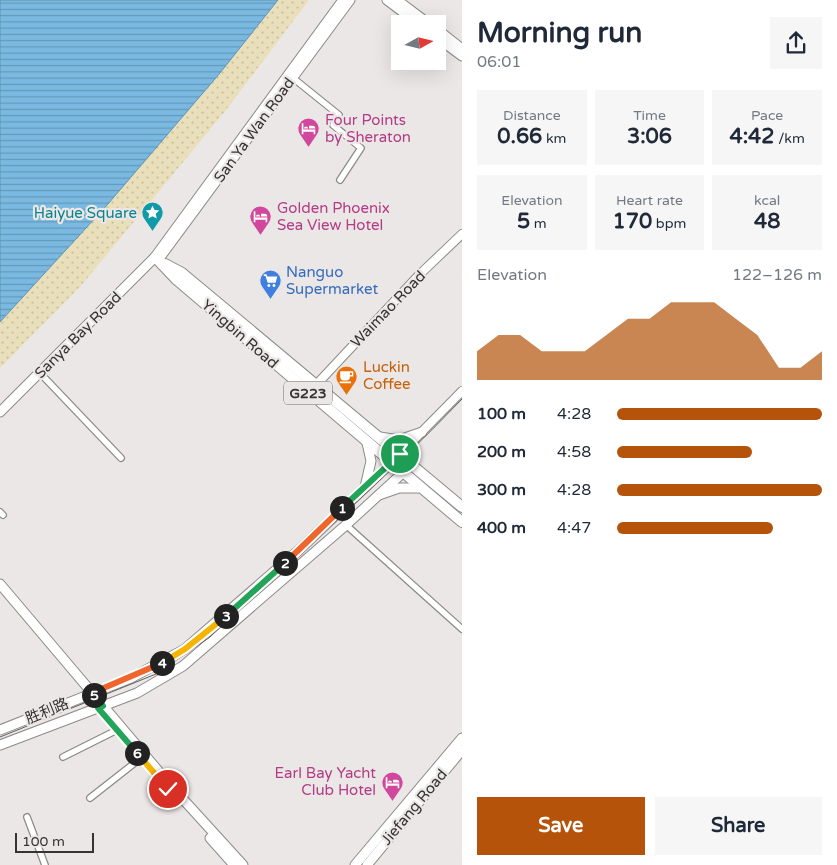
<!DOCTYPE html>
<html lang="en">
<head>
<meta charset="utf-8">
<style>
  :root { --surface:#fff; --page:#f6f6f7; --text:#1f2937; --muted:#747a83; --accent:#b45309 }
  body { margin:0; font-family:"Varela Round","Noto Sans SC",sans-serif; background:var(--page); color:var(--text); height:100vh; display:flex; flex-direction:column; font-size:19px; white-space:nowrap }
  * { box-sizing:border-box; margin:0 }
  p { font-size:16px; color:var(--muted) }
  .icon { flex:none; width:28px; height:28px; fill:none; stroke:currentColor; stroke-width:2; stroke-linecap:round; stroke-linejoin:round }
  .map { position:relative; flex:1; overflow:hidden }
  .panel { display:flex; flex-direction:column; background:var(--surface); width:375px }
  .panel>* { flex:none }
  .needle { width:32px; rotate:82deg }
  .fabs { position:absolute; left:391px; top:15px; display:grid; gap:10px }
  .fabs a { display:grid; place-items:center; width:55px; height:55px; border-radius:0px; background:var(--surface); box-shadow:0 5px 20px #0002; font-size:25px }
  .scale { position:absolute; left:15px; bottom:12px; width:79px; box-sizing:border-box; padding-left:5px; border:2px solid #353433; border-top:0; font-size:14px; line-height:18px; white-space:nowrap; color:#353433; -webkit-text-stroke:4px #ebe7e6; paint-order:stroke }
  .pin { position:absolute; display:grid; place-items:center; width:42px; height:42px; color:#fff; margin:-21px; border:2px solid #fff; border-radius:50%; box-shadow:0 1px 5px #0007 }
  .km { position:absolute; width:25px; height:25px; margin:-12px; border-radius:50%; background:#222; color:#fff; font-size:14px; line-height:25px; text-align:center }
  .round { display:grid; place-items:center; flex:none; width:52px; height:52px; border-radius:0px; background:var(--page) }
  .summary { display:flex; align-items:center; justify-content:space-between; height:85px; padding:0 15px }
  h1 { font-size:28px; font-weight:700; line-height:38px }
  .figures { display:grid; grid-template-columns:repeat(3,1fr); gap:8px; height:85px; padding:5px 15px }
  .figures div { display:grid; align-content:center; border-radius:0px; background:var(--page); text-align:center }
  .figures b { font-size:21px; font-weight:700 }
  .figures small { font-size:14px; font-weight:400 }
  .figures p { font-size:14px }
  .chart { height:140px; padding:10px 15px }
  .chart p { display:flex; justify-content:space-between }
  .chart svg { width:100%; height:90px; margin-top:5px; fill:var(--accent); opacity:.7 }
  .action { display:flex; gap:10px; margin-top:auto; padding:10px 15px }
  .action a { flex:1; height:58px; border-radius:0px; background:var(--accent); color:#fff; font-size:20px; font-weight:700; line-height:58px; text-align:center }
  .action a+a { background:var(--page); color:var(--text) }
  ul { padding:0 15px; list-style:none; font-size:16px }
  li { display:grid; grid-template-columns:80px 60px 1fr; align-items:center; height:38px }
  li i { height:12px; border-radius:6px; background:var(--accent) }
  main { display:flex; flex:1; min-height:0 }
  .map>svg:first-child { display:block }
  .sand { fill:url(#sand-dots) }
  .water { fill:url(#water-rules); stroke:#6592ae }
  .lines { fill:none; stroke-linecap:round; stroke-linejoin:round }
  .minor-casing { stroke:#8d8a88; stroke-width:8 }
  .tertiary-casing { stroke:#8d8a88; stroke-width:10 }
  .secondary-casing { stroke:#8d8a88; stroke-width:11 }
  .primary-casing { stroke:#8d8a88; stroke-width:11 }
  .trunk-casing { stroke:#8d8a88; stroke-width:12 }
  .minor { stroke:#fff; stroke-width:5.5 }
  .tertiary { stroke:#fff; stroke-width:8 }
  .secondary { stroke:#fff; stroke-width:9 }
  .primary { stroke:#fff; stroke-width:9 }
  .trunk { stroke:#fff; stroke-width:10 }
  .tram { stroke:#615f5e; stroke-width:1 }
  .split-1-casing { stroke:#fff; stroke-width:10 }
  .split-2-casing { stroke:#fff; stroke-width:10 }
  .split-3-casing { stroke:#fff; stroke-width:10 }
  .split-4-casing { stroke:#fff; stroke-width:10 }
  .split-5-casing { stroke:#fff; stroke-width:10 }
  .split-6-casing { stroke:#fff; stroke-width:10 }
  .split-7-casing { stroke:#fff; stroke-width:10 }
  .split-1 { stroke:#22a559; stroke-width:6 }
  .split-2 { stroke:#f0652b; stroke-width:6 }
  .split-3 { stroke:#22a559; stroke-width:6 }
  .split-4 { stroke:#f5b400; stroke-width:6 }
  .split-5 { stroke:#f0652b; stroke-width:6 }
  .split-6 { stroke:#22a559; stroke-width:6 }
  .split-7 { stroke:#f5b400; stroke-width:6 }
  .labels { text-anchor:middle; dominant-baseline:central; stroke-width:4.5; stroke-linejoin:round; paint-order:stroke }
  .shield { fill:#ebe7e6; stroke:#6c6a69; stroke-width:1 }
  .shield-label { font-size:14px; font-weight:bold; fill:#353433 }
  .hotel-label { font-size:15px; fill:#b23c85; stroke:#ebe7e6; text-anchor:start }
  .street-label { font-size:15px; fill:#353433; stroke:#ebe7e6 }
  .culture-label { font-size:15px; fill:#0d838f; stroke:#ebe7e6; text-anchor:end }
  .shop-label { font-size:15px; fill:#366cbe; stroke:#ebe7e6; text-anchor:start }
  .food-label { font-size:15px; fill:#c56008; stroke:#ebe7e6; text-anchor:start }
</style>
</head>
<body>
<main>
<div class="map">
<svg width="462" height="865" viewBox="0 0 462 865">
  <defs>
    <pattern id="sand-dots" width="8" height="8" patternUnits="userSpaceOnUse" patternTransform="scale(1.25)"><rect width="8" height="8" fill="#e9dfba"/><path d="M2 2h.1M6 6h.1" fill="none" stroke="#c8c0a0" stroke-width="1.8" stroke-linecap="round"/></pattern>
    <pattern id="water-rules" width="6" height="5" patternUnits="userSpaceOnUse" patternTransform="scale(1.25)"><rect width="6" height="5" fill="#7abae2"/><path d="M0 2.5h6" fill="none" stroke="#6598b8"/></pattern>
  </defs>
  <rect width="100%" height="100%" fill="#ebe7e6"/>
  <!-- sand -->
  <path class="sand" d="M278,0H309L226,110L80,287L0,368V322L108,204L220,73Z"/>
  <!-- water -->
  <path class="water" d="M0,0H278L220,73L108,204L0,322Z"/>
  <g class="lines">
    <defs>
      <g id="minor">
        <path d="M293,78L339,115L333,125L361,148L340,180"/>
        <path d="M40,373L121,458"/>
        <path d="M0,512L3,515"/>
        <path d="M346,525L462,629"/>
        <path d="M63,757L117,730"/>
        <path d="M90,798L141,758"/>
        <path d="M27,817L45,865"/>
      </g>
      <g id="tertiary">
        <path d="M316,385L419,275L462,234"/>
        <path d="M400,454L462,391"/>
      </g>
      <g id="secondary">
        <path d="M387,0L419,24"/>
        <path d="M397,0L429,24"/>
        <path d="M438,30L462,49"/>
        <path d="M438,38L462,56"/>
        <path d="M0,412L155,257"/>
        <path d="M0,584L171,786L243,865"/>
        <path d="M0,730L131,678L185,649L299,550L396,458"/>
        <path d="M0,745L137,693L183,666L346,525L408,468"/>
        <path d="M210,838L234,865"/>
      </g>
      <g id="primary">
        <path d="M343,0L155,257L158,260L350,0"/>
        <path d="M380,437L399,440L422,432"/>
        <path d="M365,487L371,461L367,443"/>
        <path d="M379,495L399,488H422"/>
        <path d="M355,865L462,738"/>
        <path d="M367,865L462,750"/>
      </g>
      <g id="trunk">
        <path d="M158,260L177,280L462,522"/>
        <path d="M165,264L182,273L462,507"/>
      </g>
    </defs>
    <!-- minor casing -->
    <use href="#minor" class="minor-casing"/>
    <!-- tertiary casing -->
    <use href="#tertiary" class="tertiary-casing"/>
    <!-- secondary casing -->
    <use href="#secondary" class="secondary-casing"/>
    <!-- primary casing -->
    <use href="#primary" class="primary-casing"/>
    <!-- trunk casing -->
    <use href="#trunk" class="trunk-casing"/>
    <!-- minor -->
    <use href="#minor" class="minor"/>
    <!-- tertiary -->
    <use href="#tertiary" class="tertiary"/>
    <!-- secondary -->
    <use href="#secondary" class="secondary"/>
    <!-- primary -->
    <use href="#primary" class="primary"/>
    <!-- trunk -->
    <use href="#trunk" class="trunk"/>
    <!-- tram -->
    <path class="tram" d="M0,737L156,674L210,637C294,557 382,483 462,399"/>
  </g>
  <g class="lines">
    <defs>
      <path id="split-1" d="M342,508L400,454"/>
      <path id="split-2" d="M285,563L342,508"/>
      <path id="split-3" d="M226,616L285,563"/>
      <path id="split-4" d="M162,663L185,649L226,616"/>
      <path id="split-5" d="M94,695L92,693L162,663"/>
      <path id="split-6" d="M94,695L103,706L98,708L137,753"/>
      <path id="split-7" d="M137,753L168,789"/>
    </defs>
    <!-- split-1 casing -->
    <use href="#split-1" class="split-1-casing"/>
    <!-- split-2 casing -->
    <use href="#split-2" class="split-2-casing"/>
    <!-- split-3 casing -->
    <use href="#split-3" class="split-3-casing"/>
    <!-- split-4 casing -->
    <use href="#split-4" class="split-4-casing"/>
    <!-- split-5 casing -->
    <use href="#split-5" class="split-5-casing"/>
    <!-- split-6 casing -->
    <use href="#split-6" class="split-6-casing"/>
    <!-- split-7 casing -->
    <use href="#split-7" class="split-7-casing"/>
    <!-- split-1 -->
    <use href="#split-1" class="split-1"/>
    <!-- split-2 -->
    <use href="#split-2" class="split-2"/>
    <!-- split-3 -->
    <use href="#split-3" class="split-3"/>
    <!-- split-4 -->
    <use href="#split-4" class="split-4"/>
    <!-- split-5 -->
    <use href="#split-5" class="split-5"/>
    <!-- split-6 -->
    <use href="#split-6" class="split-6"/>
    <!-- split-7 -->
    <use href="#split-7" class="split-7"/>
  </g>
  <!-- icons -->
  <defs>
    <symbol id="hotel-pin" viewBox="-11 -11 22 30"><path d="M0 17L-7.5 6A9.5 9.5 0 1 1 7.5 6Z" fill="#d1479c" stroke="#ebe7e6"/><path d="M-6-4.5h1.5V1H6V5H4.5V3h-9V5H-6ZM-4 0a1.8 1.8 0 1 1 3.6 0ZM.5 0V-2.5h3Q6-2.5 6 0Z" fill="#fff"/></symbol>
    <symbol id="sight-pin" viewBox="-11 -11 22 30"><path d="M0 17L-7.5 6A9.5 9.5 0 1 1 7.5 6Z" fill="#0f9aa8" stroke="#ebe7e6"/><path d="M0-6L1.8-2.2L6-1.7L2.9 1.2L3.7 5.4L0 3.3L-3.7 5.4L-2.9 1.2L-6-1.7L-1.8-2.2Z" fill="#fff"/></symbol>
    <symbol id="supermarket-pin" viewBox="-11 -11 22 30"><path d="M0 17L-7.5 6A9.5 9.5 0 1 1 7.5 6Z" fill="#3f7fe0" stroke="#ebe7e6"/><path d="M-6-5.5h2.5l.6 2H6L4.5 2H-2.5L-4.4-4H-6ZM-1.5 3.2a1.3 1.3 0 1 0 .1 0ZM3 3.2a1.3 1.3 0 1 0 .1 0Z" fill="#fff"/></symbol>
    <symbol id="cafe-pin" viewBox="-11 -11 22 30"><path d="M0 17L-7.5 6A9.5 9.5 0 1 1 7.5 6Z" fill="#e8710a" stroke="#ebe7e6"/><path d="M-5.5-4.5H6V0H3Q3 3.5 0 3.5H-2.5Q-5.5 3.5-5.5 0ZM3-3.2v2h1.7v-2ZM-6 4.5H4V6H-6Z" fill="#fff"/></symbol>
  </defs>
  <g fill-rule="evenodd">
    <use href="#hotel-pin" x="296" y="116" width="25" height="34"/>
    <use href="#sight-pin" x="140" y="200" width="25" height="34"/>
    <use href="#hotel-pin" x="248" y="204" width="25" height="34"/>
    <use href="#supermarket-pin" x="258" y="268" width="25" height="34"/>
    <use href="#cafe-pin" x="334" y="364" width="25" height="34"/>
    <use href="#hotel-pin" x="380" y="770" width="25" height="34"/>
  </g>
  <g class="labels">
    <!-- shield labels -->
    <rect class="shield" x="284" y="381.5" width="48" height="23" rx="4"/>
    <g class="shield-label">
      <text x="308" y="393">G223</text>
    </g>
    <!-- hotel labels -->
    <g class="hotel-label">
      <text x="325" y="120">Four Points<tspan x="325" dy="17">by Sheraton</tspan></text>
      <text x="277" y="208">Golden Phoenix<tspan x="277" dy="17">Sea View Hotel</tspan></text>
      <text x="376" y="773" text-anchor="end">Earl Bay Yacht<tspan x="376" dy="17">Club Hotel</tspan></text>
    </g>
    <!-- street labels -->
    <g class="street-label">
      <text transform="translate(254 130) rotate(-54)">San Ya Wan Road</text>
      <text transform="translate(388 309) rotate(-46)">Waimao Road</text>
      <text transform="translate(240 334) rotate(41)">Yingbin Road</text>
      <text transform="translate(78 335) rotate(-45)">Sanya Bay Road</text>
      <text transform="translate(47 711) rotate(-22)">胜利路</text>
      <text transform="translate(414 807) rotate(-50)">Jiefang Road</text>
    </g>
    <!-- culture labels -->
    <g class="culture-label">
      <text x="137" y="213">Haiyue Square</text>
    </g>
    <!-- shop labels -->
    <g class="shop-label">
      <text x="286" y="272">Nanguo<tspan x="286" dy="17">Supermarket</tspan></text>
    </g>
    <!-- food labels -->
    <g class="food-label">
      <text x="363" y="367">Luckin<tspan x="363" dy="17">Coffee</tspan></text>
    </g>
  </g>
</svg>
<div class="fabs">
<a><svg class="needle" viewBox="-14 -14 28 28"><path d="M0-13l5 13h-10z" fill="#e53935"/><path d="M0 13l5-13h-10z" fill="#747a83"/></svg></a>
</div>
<div class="scale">100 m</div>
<div class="pin" style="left:400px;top:454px;background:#1e9e55"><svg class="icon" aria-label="arrive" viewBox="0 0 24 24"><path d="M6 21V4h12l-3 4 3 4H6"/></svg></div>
<div class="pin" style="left:168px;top:789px;background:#d93025"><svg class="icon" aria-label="check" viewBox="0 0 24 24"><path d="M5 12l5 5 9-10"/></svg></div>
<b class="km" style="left:342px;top:508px">1</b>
<b class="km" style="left:285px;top:563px">2</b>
<b class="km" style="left:226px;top:616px">3</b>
<b class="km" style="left:162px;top:663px">4</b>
<b class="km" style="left:94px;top:695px">5</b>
<b class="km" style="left:137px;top:753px">6</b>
</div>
<section class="panel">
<div class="summary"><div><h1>Morning run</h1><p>06:01</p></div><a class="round"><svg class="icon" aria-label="share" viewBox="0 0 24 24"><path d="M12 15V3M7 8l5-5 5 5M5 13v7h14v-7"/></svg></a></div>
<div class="figures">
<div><p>Distance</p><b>0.66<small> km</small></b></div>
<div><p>Time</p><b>3:06</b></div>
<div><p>Pace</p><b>4:42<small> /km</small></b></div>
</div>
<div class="figures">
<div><p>Elevation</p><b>5<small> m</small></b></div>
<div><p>Heart rate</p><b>170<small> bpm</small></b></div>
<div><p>kcal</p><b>48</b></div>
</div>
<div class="chart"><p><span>Elevation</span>122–126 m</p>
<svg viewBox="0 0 160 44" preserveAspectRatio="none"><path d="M0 44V30L10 22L20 22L30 30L40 30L50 30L60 22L70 14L80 14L90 6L100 6L110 6L120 14L130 22L140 38L150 38L160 30V44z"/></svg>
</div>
<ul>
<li><b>100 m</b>4:28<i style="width:100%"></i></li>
<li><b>200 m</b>4:58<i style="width:66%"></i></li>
<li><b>300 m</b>4:28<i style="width:100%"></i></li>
<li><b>400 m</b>4:47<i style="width:76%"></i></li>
</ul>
<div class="action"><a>Save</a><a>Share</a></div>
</section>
</main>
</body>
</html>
